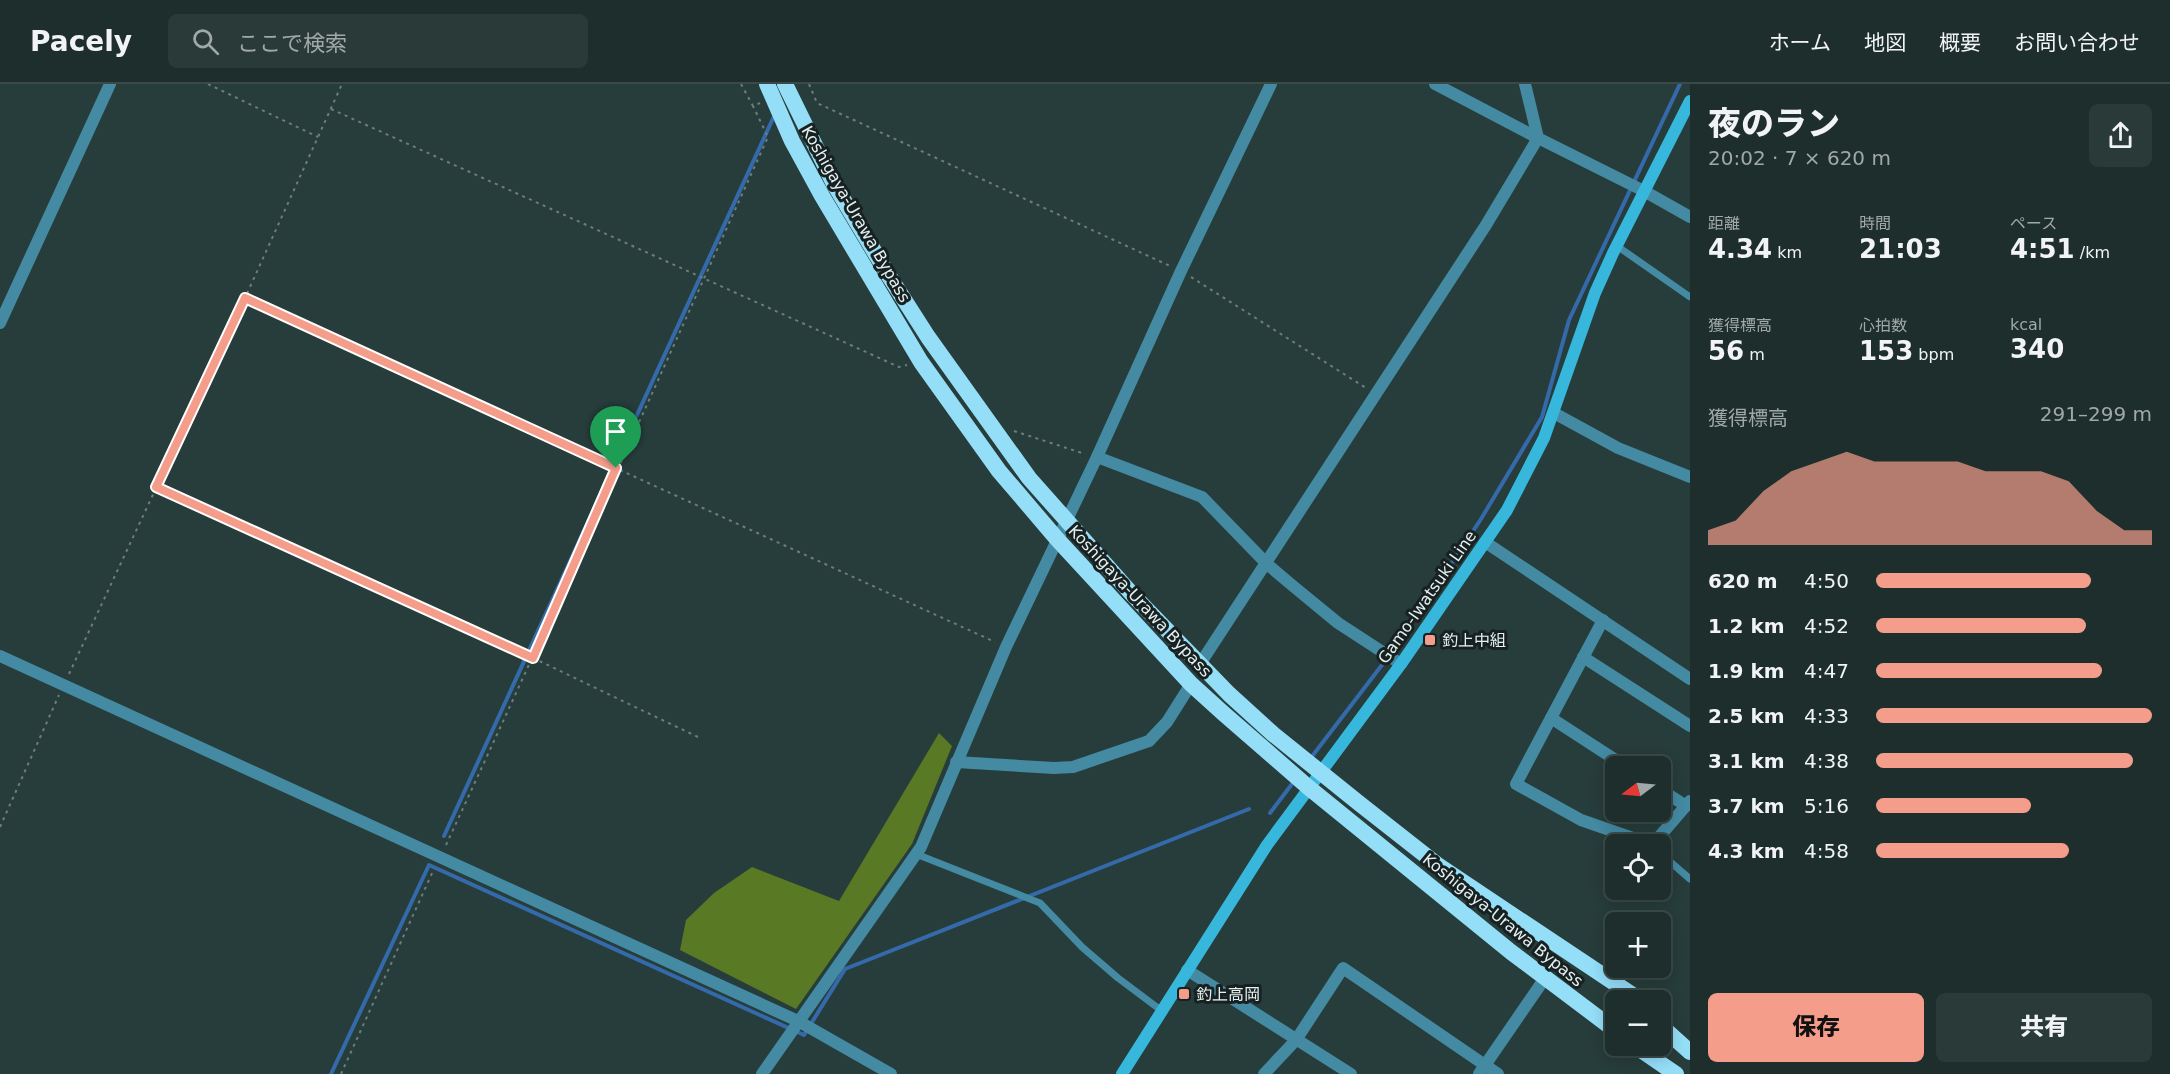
<!DOCTYPE html>
<html lang="ja">
<head>
<meta charset="utf-8">
<style>
  :root { --surface:#1d2e2c; --page:#2a3a38; --text:#f1f3f6; --muted:#a0a8a9; --line:#3b4a48; --accent:#f49d8b }
  body { margin:0; font-family:"DejaVu Sans","Noto Sans JP",sans-serif; background:var(--page); color:var(--text); height:100vh; display:flex; flex-direction:column; font-size:22px; white-space:nowrap }
  * { box-sizing:border-box; margin:0 }
  p { font-size:20px; color:var(--muted) }
  .icon { flex:none; width:33px; height:33px; fill:none; stroke:currentColor; stroke-width:2; stroke-linecap:round; stroke-linejoin:round }
  .map { position:relative; flex:1; overflow:hidden }
  .panel { display:flex; flex-direction:column; background:var(--surface); width:480px }
  .panel>* { flex:none }
  .needle { width:39px; rotate:254deg }
  .fabs { position:absolute; left:1605px; top:672px; display:grid; gap:12px }
  .fabs a { display:grid; place-items:center; width:66px; height:66px; border-radius:9px; background:var(--surface); box-shadow:0 3px 15px #0003,0 0 0 2px var(--line); font-size:30px }
  .pin { position:absolute; display:grid; place-items:center; width:51px; height:51px; color:#fff; margin:-62px -26px; border-radius:50% 50% 50% 0; rotate:-45deg; box-shadow:0 0 6px #0007 }
  .pin .icon { rotate:45deg }
  .round { display:grid; place-items:center; flex:none; width:63px; height:63px; border-radius:9px; background:var(--page) }
  .overview { display:flex; align-items:center; justify-content:space-between; height:102px; padding:0 18px }
  h1 { font-size:33px; font-weight:800; line-height:45px }
  .figures { display:grid; grid-template-columns:repeat(3,1fr); gap:9px; height:102px; padding:6px 18px }
  .figures div { display:grid; align-content:center }
  .figures b { font-size:26px; font-weight:800 }
  .figures small { font-size:16px; font-weight:400 }
  .figures p { font-size:16px }
  .chart { height:168px; padding:12px 18px }
  .chart p { display:flex; justify-content:space-between }
  .chart svg { width:100%; height:108px; margin-top:6px; fill:var(--accent); opacity:.7 }
  .cta { display:flex; gap:12px; margin-top:auto; padding:12px 18px }
  .cta a { flex:1; height:69px; border-radius:9px; background:var(--accent); color:#111; font-size:24px; font-weight:800; line-height:69px; text-align:center }
  .cta a+a { background:var(--page); color:var(--text) }
  ul { padding:0 18px; list-style:none; font-size:20px }
  li { display:grid; grid-template-columns:96px 72px 1fr; align-items:center; height:45px }
  li i { height:15px; border-radius:8px; background:var(--accent) }
  header { display:flex; align-items:center; gap:36px; box-sizing:border-box; height:84px; padding:0 30px; background:var(--surface); border-bottom:2px solid var(--line) }
  header strong { font-size:28px }
  nav { display:flex; gap:33px; margin-inline-start:auto; font-size:21px }
  .search { width:420px; height:54px; background:var(--page); display:flex; align-items:center; gap:15px; box-sizing:border-box; padding:0 21px; border-radius:9px; color:var(--muted); font-size:22px }
  main { display:flex; flex:1; min-height:0 }
  .map>svg:first-child { display:block }
  .forest { fill:#597925 }
  .lines { fill:none; stroke-linecap:round; stroke-linejoin:round }
  .stream { stroke:#346aaa; stroke-width:4 }
  .path { stroke:#6b7e7c; stroke-width:2; stroke-dasharray:3 4.5; stroke-linecap:butt }
  .service { stroke:#438aa2; stroke-width:7 }
  .minor { stroke:#438aa2; stroke-width:12 }
  .tertiary { stroke:#438aa2; stroke-width:12 }
  .secondary { stroke:#38b7dd; stroke-width:12 }
  .trunk { stroke:#94def8; stroke-width:16 }
  .route-casing { stroke:#fff; stroke-width:12 }
  .route { stroke:#f49d8b; stroke-width:8 }
  .poi-dot { fill:#f49d8b; stroke:#182121; stroke-width:2 }
  .labels { text-anchor:middle; dominant-baseline:central; stroke-width:6; stroke-linejoin:round; paint-order:stroke }
  .street-label { font-size:16px; fill:#e4f1f0; stroke:#182121 }
  .poi-label { font-size:16px; fill:#e4f1f0; stroke:#182121; text-anchor:start }
</style>
</head>
<body>
<header>
<strong>Pacely</strong>
<div class="search"><svg class="icon" aria-label="search" viewBox="0 0 24 24"><circle cx="10" cy="10" r="6"/><path d="M15 15l6 6"/></svg>ここで検索</div>
<nav><a>ホーム</a><a>地図</a><a>概要</a><a>お問い合わせ</a></nav>
</header>
<main>
<div class="map">
<svg width="1690" height="990" viewBox="0 0 1690 990">
  <rect width="100%" height="100%" fill="#273d3b"/>
  <!-- forest -->
  <path class="forest" d="M939,649L952,662L912,760L796,925L680,866L686,836L714,809L752,783L839,817Z"/>
  <g class="lines">
    <!-- stream -->
    <g class="stream">
      <path d="M1310,675L1398,560L1481,435L1542,333L1569,236L1680,0"/>
      <path d="M1270,729L1295,696"/>
      <path d="M444,752L775,30"/>
      <path d="M331,990L429,781L804,951L845,885L1249,725"/>
    </g>
    <!-- path -->
    <g class="path">
      <path d="M208,0L318,53"/>
      <path d="M741,0L753,22L760,19"/>
      <path d="M809,0L817,19L1170,182"/>
      <path d="M331,25L899,283L907,281"/>
      <path d="M1191,193L1366,304"/>
      <path d="M245,214L995,558"/>
      <path d="M1014,347L1085,370"/>
      <path d="M157,404L533,574L700,654"/>
      <path d="M69,590L245,214L342,0"/>
      <path d="M0,743L59,611"/>
      <path d="M446,761C555,526 661,289 768,53L753,22"/>
      <path d="M341,990L434,785"/>
    </g>
    <!-- service -->
    <g class="service">
      <path d="M1617,162L1690,213"/>
      <path d="M1660,769L1690,795"/>
      <path d="M916,770L1040,819L1082,863L1118,894L1162,927"/>
    </g>
    <!-- minor -->
    <g class="minor">
      <path d="M0,239L110,0"/>
      <path d="M1554,329L1618,364L1690,393"/>
      <path d="M1097,373L1202,413L1267,480L1293,502L1338,539L1401,580"/>
      <path d="M1485,458L1690,595"/>
      <path d="M1603,536L1516,700L1581,736L1650,760"/>
      <path d="M1583,573L1690,642"/>
      <path d="M1200,580L1486,141L1538,54L1435,0"/>
      <path d="M1551,634L1625,682"/>
      <path d="M956,678L1054,684L1073,683L1149,657L1167,638L1191,600"/>
      <path d="M1660,705L1686,722"/>
      <path d="M1653,760L1690,717"/>
      <path d="M1187,886L1351,990"/>
      <path d="M762,990L921,763L1006,563L1097,373L1181,187L1271,0"/>
      <path d="M1264,990L1296,956L1343,884L1498,990"/>
      <path d="M1479,990L1545,894"/>
    </g>
    <!-- tertiary -->
    <g class="tertiary">
      <path d="M1525,0L1538,54L1644,107L1690,133"/>
      <path d="M0,572L798,937L891,990"/>
    </g>
    <!-- secondary -->
    <path class="secondary" d="M1122,990L1267,761L1401,580L1507,426L1544,354L1595,209L1613,169L1690,17"/>
    <!-- trunk -->
    <g class="trunk">
      <path d="M767,0L792,57L822,112L921,278L999,387L1057,455L1191,600L1223,629L1308,703L1511,868L1616,947"/>
      <path d="M785,0L834,100L889,192L928,253L1029,394L1131,509L1229,610L1273,650L1360,720L1439,782L1640,916"/>
      <path d="M1660,941L1690,968"/>
      <path d="M1635,962L1676,990"/>
    </g>
  </g>
  <g class="lines">
    <defs>
      <path id="route" d="M245,214L616,384L533,574L156,403Z"/>
    </defs>
    <!-- route casing -->
    <use href="#route" class="route-casing"/>
    <!-- route -->
    <use href="#route" class="route"/>
  </g>
  <!-- markers -->
  <g class="poi-dot">
    <rect x="1424" y="550" width="12" height="12" rx="3"/>
    <rect x="1178" y="904" width="12" height="12" rx="3"/>
  </g>
  <g class="labels">
    <!-- street labels -->
    <g class="street-label">
      <text transform="translate(856 130) rotate(60)">Koshigaya-Urawa Bypass</text>
      <text transform="translate(1427 513) rotate(-55)">Gamo-Iwatsuki Line</text>
      <text transform="translate(1140 517) rotate(47)">Koshigaya-Urawa Bypass</text>
      <text transform="translate(1503 836) rotate(39)">Koshigaya-Urawa Bypass</text>
    </g>
    <!-- poi labels -->
    <g class="poi-label">
      <text x="1442" y="556">釣上中組</text>
      <text x="1196" y="910">釣上高岡</text>
    </g>
  </g>
</svg>
<div class="fabs">
<a><svg class="needle" viewBox="-14 -14 28 28"><path d="M0-13l5 13h-10z" fill="#e53935"/><path d="M0 13l5-13h-10z" fill="#a0a8a9"/></svg></a>
<a><svg class="icon" aria-label="locate" viewBox="0 0 24 24"><circle cx="12" cy="12" r="6"/><path d="M12 2v4M12 18v4M2 12h4M18 12h4"/></svg></a>
<a>+</a>
<a>−</a>
</div>
<div class="pin" style="left:616px;top:384px;background:#1e9e55"><svg class="icon" aria-label="arrive" viewBox="0 0 24 24"><path d="M6 21V4h12l-3 4 3 4H6"/></svg></div>
</div>
<section class="panel">
<div class="overview"><div><h1>夜のラン</h1><p>20:02 · 7 × 620 m</p></div><a class="round"><svg class="icon" aria-label="share" viewBox="0 0 24 24"><path d="M12 15V3M7 8l5-5 5 5M5 13v7h14v-7"/></svg></a></div>
<div class="figures">
<div><p>距離</p><b>4.34<small> km</small></b></div>
<div><p>時間</p><b>21:03</b></div>
<div><p>ペース</p><b>4:51<small> /km</small></b></div>
</div>
<div class="figures">
<div><p>獲得標高</p><b>56<small> m</small></b></div>
<div><p>心拍数</p><b>153<small> bpm</small></b></div>
<div><p>kcal</p><b>340</b></div>
</div>
<div class="chart"><p><span>獲得標高</span>291–299 m</p>
<svg viewBox="0 0 160 44" preserveAspectRatio="none"><path d="M0 44V38L10 34L20 22L30 14L40 10L50 6L60 10L70 10L80 10L90 10L100 14L110 14L120 14L130 18L140 30L150 38L160 38V44z"/></svg>
</div>
<ul>
<li><b>620 m</b>4:50<i style="width:78%"></i></li>
<li><b>1.2 km</b>4:52<i style="width:76%"></i></li>
<li><b>1.9 km</b>4:47<i style="width:82%"></i></li>
<li><b>2.5 km</b>4:33<i style="width:100%"></i></li>
<li><b>3.1 km</b>4:38<i style="width:93%"></i></li>
<li><b>3.7 km</b>5:16<i style="width:56%"></i></li>
<li><b>4.3 km</b>4:58<i style="width:70%"></i></li>
</ul>
<div class="cta"><a>保存</a><a>共有</a></div>
</section>
</main>
</body>
</html>
